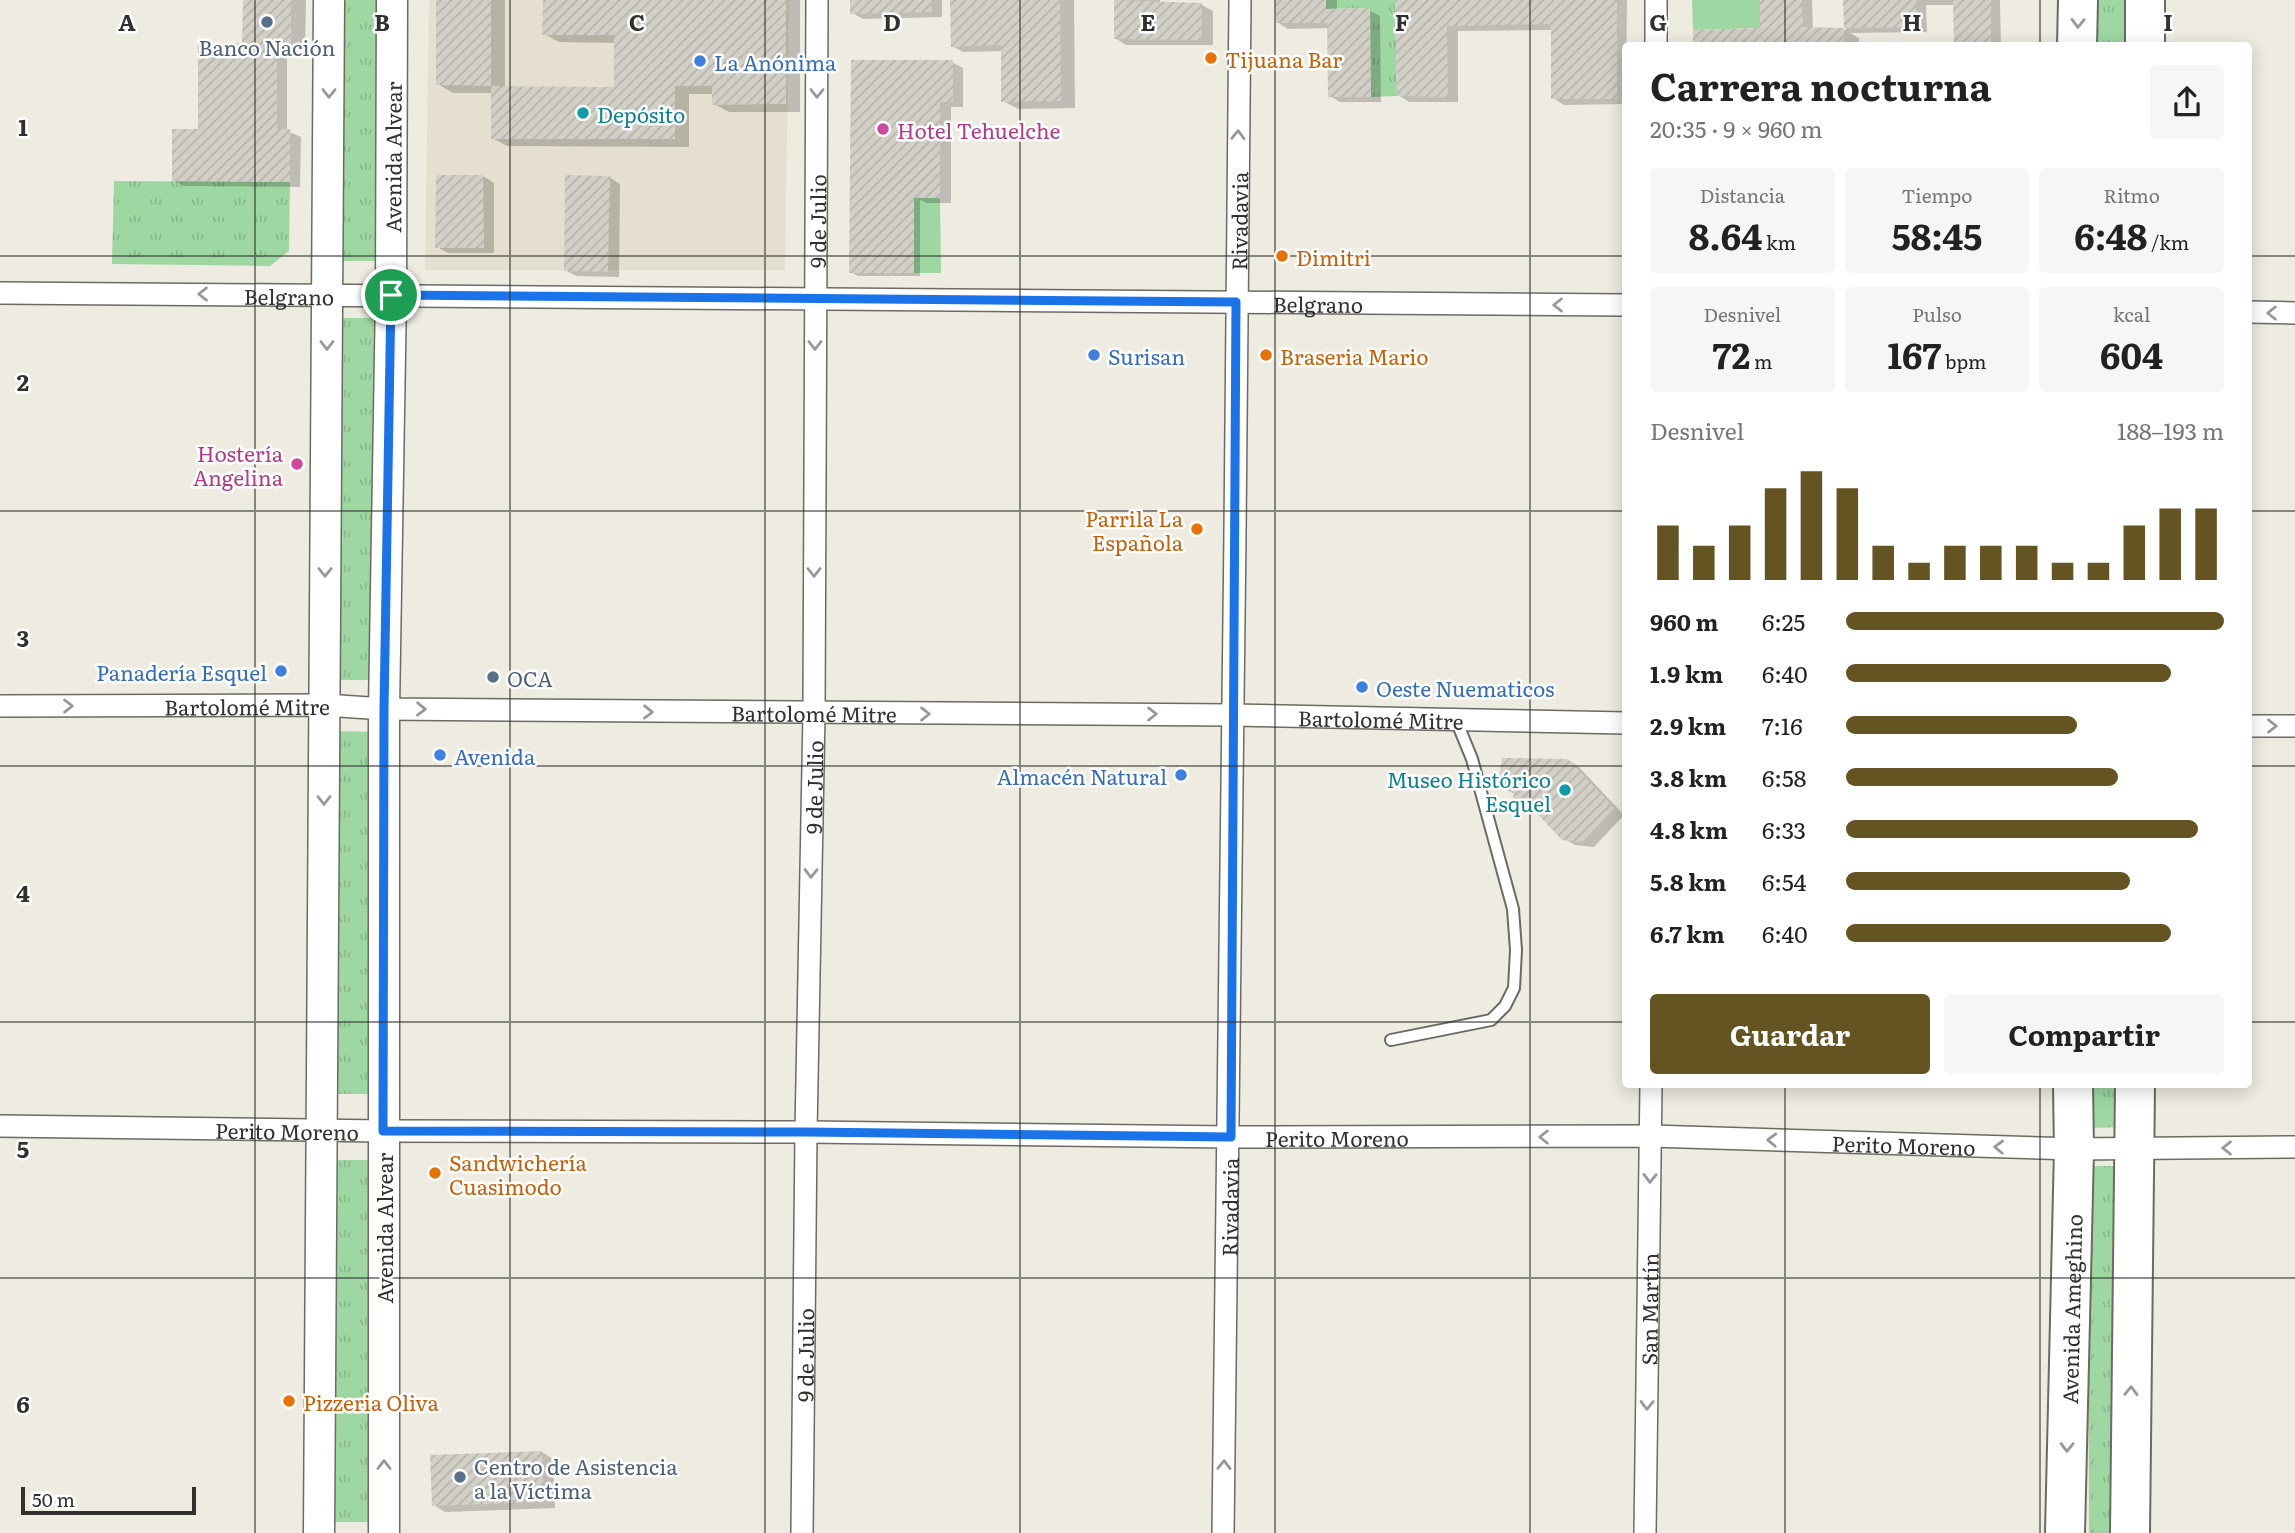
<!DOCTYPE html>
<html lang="es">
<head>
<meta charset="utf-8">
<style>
  :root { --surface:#fff; --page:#f6f6f6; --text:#222; --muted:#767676; --accent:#645421 }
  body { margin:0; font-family:Literata,serif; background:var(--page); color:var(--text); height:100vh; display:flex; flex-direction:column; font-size:26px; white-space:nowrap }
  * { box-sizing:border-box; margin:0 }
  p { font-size:23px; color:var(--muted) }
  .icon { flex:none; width:38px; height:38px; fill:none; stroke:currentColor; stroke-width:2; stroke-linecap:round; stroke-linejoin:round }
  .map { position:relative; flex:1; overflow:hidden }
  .details { position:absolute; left:1622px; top:42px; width:630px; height:1046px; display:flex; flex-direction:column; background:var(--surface); border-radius:7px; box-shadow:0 4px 18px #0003 }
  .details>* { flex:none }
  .scale { position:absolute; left:21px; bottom:18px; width:175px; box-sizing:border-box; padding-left:7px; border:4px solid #32312e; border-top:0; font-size:19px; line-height:24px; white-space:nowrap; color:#32312e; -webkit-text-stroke:5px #fff; paint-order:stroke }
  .pin { position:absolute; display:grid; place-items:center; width:60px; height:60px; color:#fff; margin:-30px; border:4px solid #fff; border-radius:50%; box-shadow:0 2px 7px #0007 }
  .round { display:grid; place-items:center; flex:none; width:74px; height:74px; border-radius:7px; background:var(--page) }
  .headline { display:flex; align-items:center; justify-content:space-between; height:119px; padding:0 28px }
  h1 { font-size:38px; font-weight:700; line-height:52px }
  .figures { display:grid; grid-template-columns:repeat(3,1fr); gap:10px; height:119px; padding:7px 28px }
  .figures div { display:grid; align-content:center; border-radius:7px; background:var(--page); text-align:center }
  .figures b { font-size:35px; font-weight:700 }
  .figures small { font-size:19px; font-weight:400 }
  .figures p { font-size:19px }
  .chart { height:196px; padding:14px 28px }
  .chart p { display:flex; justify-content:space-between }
  .chart svg { width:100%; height:126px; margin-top:7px; stroke:var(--accent); stroke-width:6 }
  .button { display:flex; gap:14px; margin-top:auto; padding:14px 28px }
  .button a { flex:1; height:80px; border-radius:7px; background:var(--accent); color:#fff; font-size:28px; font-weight:700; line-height:80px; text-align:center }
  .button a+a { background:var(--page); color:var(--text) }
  ul { padding:0 28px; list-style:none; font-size:23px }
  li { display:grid; grid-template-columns:112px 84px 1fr; align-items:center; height:52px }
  li i { height:18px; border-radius:9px; background:var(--accent) }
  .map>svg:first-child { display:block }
  .built { fill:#e4dfce }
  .grass { fill:url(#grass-tufts) }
  .garden { fill:#9ed7a2 }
  .shadow { fill:#0003 }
  .building { fill:url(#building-hatch) }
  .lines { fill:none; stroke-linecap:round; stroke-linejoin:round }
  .lane-casing { stroke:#6c6a62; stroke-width:14 }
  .street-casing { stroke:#6c6a62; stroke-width:24 }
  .secondary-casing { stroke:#6c6a62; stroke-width:33 }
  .highway-casing { stroke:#6c6a62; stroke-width:42 }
  .lane { stroke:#fff; stroke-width:10 }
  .street { stroke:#fff; stroke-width:21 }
  .secondary { stroke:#fff; stroke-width:30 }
  .highway { stroke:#fff; stroke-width:38 }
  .oneway { stroke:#989896 }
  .route-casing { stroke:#fff; stroke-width:14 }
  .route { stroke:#1a73e8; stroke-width:9 }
  .grid { fill:none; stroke:#32312e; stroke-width:2; stroke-opacity:0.55 }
  .service-dot { fill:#5c6f8a; stroke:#fff; stroke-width:2.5 }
  .food-dot { fill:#e8710a; stroke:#fff; stroke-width:2.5 }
  .shop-dot { fill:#3f7fe0; stroke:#fff; stroke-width:2.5 }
  .culture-dot { fill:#0f9aa8; stroke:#fff; stroke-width:2.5 }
  .hotel-dot { fill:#d1479c; stroke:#fff; stroke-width:2.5 }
  .labels { text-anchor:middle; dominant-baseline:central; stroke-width:5; stroke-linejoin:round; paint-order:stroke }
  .service-label { font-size:21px; fill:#4e5e75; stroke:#fff; text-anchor:start }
  .food-label { font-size:21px; fill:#c56008; stroke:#fff; text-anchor:start }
  .shop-label { font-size:21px; fill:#366cbe; stroke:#fff; text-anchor:start }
  .culture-label { font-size:21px; fill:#0d838f; stroke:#fff; text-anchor:start }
  .hotel-label { font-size:21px; fill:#b23c85; stroke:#fff; text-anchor:start }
  .street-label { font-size:21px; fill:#32312e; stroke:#fff }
  .grid-label { font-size:23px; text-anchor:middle; font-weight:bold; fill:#32312e; stroke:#fff; stroke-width:5; stroke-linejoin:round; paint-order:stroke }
</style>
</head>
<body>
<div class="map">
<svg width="2295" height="1533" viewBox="0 0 2295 1533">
  <defs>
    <pattern id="grass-tufts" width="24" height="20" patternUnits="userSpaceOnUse" patternTransform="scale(1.75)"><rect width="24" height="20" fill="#9ed7a2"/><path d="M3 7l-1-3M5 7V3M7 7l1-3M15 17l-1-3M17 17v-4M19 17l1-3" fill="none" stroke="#89b98c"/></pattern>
    <pattern id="building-hatch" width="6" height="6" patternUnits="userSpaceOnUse" patternTransform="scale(1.75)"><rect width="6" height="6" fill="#d2d0c6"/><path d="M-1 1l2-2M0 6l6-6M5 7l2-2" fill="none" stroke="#b5b3aa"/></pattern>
  </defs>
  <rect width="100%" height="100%" fill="#eeebe1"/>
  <!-- built -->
  <path class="built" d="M429,0H789L785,270H425Z"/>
  <!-- grass -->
  <g class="grass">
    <path d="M341,0H381L380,261H340Z"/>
    <path d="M1326,0H1395L1397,96L1371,97L1370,8L1326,9Z"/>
    <path d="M2098,0H2127L2128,45H2098Z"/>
    <path d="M114,181L290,182L289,251L270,266L112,264Z"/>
    <path d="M340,318H380L377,680H337Z"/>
    <path d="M335,731L376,732L373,1094H333Z"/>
    <path d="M2091,1085H2121V1127L2091,1128Z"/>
    <path d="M332,1160H373L371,1522H330Z"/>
    <path d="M2088,1166H2118L2119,1533H2089Z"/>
  </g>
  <!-- garden -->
  <g class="garden">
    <path d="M1692,0H1760V28L1693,30Z"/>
    <path d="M914,198H940L941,273H914Z"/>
  </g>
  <!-- shadow -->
  <g class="shadow">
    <path d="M245,0H306L305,51H287V131L301,137L300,187L184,186L173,180L199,130L250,45Z"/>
    <path d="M438,0H505V88H615V43L559,42L544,34L545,0H800V112H729L714,104V94H689V147L507,146L492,138L493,93H453L438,84Z"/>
    <path d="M852,0H942V17L863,19L852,13Z"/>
    <path d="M952,0H1074L1075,108L1018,109L1003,101L1002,51L963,52L952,46Z"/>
    <path d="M1115,0H1160V4L1202,5L1213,11V45H1126L1115,38Z"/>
    <path d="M1277,0H1337V10H1369L1380,16L1381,102H1340L1330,96L1328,28L1288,29L1277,22Z"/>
    <path d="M1449,0H1627L1626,104L1564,105L1553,98V30L1458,31V102H1409L1398,95Z"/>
    <path d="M1761,0H1812L1813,30H1846L1845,0H2000L2001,46H1961L1955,42V5H1926L1927,32L1850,33L1859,38V46H1695L1768,31Z"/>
    <path d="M952,62L963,68V107H951V203H927L920,200V276H858L851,272Z"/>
    <path d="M483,176L494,183V253H448L437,247Z"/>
    <path d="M609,177L620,184L619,277L576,276L565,270Z"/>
    <path d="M1568,760L1579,767L1624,815L1594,847L1575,845L1563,838L1537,810H1527L1516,804L1515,794L1500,787Z"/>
    <path d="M542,1452L553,1459L555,1508L445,1512L434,1505Z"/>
  </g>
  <!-- building -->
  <g class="building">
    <path d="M243,0H291V43H277V129H290V182L172,181V129H198V44L242,43Z"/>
    <path d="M436,0H491V86L436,85Z"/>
    <path d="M543,0H786V104L712,105V86H675V139H491V86L614,87V35H542Z"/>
    <path d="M850,0H931L932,12L850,14Z"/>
    <path d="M950,0H1060L1061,101L1001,102V45L951,47Z"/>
    <path d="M1114,0L1202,3V40L1114,39Z"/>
    <path d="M1275,0H1326V9L1370,8L1371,97H1328L1327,23H1276Z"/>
    <path d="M1395,0H1617V99H1551V24L1447,26L1448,97L1397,96Z"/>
    <path d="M1760,0H1802L1803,27L1844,28V46H1693V30L1760,28Z"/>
    <path d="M1843,0H1916L1917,27L1844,28Z"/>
    <path d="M1953,0H1991V42L1954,43Z"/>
    <path d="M851,60H953V102H940V198H914V273H849Z"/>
    <path d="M436,175H483L484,248H435Z"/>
    <path d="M565,175L610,176L608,272L564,271Z"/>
    <path d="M1502,758L1568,759L1614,808L1583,842L1562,840L1529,805H1514L1513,792L1498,788Z"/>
    <path d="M542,1451L544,1502L432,1506L430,1455Z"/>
  </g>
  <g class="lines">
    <defs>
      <path id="lane" d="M1391,1040L1491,1020L1505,1006L1514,988L1516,950L1513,909L1472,759L1456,720"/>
      <g id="street">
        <path d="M1656,46V0"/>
        <path id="s1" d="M0,293L1626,305"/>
        <path d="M2249,312L2295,313"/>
        <path id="s2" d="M0,706L325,705L384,709L1232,715L1626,723"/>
        <path d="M2249,726H2295"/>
        <path id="s3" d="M0,1126L383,1131L806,1132L1231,1137L1651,1136L2074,1149L2295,1147"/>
        <path id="s4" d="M802,1533L806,1132L814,713L817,0"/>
        <path id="s5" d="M1223,1533C1233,1022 1234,511 1240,0"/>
        <path id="s6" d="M1645,1533L1651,1085"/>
      </g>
      <g id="secondary">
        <path d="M319,1533L329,0"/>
        <path id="s7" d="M384,1533V709L391,295L392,0"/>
      </g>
      <g id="highway">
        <path d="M2145,0V46"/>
        <path d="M2077,46L2078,0"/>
        <path id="s8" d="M2065,1533L2074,1149L2073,1085"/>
        <path d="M2130,1533L2135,1085"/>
      </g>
    </defs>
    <!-- lane casing -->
    <use href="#lane" class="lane-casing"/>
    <!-- street casing -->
    <use href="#street" class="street-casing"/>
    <!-- secondary casing -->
    <use href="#secondary" class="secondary-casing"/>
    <!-- highway casing -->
    <use href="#highway" class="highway-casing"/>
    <!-- lane -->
    <use href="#lane" class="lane"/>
    <!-- street -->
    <use href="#street" class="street"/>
    <!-- secondary -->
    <use href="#secondary" class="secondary"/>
    <!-- highway -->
    <use href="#highway" class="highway"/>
  </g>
  <!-- one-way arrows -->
  <defs><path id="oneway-chevron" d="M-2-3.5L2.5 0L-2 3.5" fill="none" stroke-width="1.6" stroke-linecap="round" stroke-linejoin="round" transform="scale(1.75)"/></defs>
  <g class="oneway">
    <use href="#oneway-chevron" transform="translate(2078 23) rotate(91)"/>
    <use href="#oneway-chevron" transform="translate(329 93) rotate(90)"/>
    <use href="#oneway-chevron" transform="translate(817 93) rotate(90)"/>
    <use href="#oneway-chevron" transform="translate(1238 135) rotate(-89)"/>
    <use href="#oneway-chevron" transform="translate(203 294) rotate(-180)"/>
    <use href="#oneway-chevron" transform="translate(1558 305) rotate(-180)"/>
    <use href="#oneway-chevron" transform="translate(2272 313) rotate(-180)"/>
    <use href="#oneway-chevron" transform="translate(327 345) rotate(90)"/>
    <use href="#oneway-chevron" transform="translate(815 345) rotate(90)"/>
    <use href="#oneway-chevron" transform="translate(325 572) rotate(90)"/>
    <use href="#oneway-chevron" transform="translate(814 572) rotate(90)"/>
    <use href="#oneway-chevron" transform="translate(68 706)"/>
    <use href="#oneway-chevron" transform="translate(421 709) rotate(1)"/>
    <use href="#oneway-chevron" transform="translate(648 712) rotate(1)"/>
    <use href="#oneway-chevron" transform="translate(925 714)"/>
    <use href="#oneway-chevron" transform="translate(1152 714)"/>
    <use href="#oneway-chevron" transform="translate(2272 726)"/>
    <use href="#oneway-chevron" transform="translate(324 800) rotate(90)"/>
    <use href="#oneway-chevron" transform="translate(811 873) rotate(91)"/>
    <use href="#oneway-chevron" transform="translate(1544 1137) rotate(180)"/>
    <use href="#oneway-chevron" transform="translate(1772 1140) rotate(-178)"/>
    <use href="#oneway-chevron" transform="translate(1999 1147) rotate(-178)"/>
    <use href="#oneway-chevron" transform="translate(2227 1148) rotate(180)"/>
    <use href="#oneway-chevron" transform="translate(1650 1178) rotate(91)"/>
    <use href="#oneway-chevron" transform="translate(2131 1391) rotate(-89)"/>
    <use href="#oneway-chevron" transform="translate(1647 1405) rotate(91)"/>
    <use href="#oneway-chevron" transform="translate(2067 1447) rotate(91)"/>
    <use href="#oneway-chevron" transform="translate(384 1465) rotate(-90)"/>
    <use href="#oneway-chevron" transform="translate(1224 1465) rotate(-89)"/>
  </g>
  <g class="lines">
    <defs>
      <path id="route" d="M391,295L1236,302L1231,1137L806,1132L383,1131L384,709Z"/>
    </defs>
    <!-- route casing -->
    <use href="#route" class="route-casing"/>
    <!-- route -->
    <use href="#route" class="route"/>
  </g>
  <!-- grid -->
  <path class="grid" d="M255,0V1533M510,0V1533M765,0V1533M1020,0V1533M1275,0V1533M1530,0V1533M1785,0V46M2040,0V46M0,256H1626M2249,256H2295M0,511H1626M2249,511H2295M0,766H1626M2249,766H2295M0,1022H1626M2249,1022H2295M1785,1085V1533M2040,1085V1533M0,1278H2295"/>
  <!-- markers -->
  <g class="service-dot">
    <circle cx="267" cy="22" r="7"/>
    <circle cx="493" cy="677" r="7"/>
    <circle cx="460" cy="1477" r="7"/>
  </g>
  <g class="food-dot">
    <circle cx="1211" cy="58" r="7"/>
    <circle cx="1282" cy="256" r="7"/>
    <circle cx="1266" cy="355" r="7"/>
    <circle cx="1197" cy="529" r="7"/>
    <circle cx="435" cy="1173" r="7"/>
    <circle cx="289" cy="1401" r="7"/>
  </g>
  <g class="shop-dot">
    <circle cx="700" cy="61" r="7"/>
    <circle cx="1094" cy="355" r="7"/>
    <circle cx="281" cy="671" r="7"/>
    <circle cx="1362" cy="687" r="7"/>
    <circle cx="440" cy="755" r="7"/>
    <circle cx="1181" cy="775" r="7"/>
  </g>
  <g class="culture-dot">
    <circle cx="583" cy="113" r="7"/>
    <circle cx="1565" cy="790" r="7"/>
  </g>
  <g class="hotel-dot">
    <circle cx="883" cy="129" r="7"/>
    <circle cx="297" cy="464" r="7"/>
  </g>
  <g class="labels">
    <!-- service labels -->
    <g class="service-label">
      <text x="267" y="46" text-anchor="middle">Banco Nación</text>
      <text x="507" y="677">OCA</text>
      <text x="474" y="1465">Centro de Asistencia<tspan x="474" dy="24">a la Víctima</tspan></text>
    </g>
    <!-- food labels -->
    <g class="food-label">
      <text x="1225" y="58">Tijuana Bar</text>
      <text x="1296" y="256">Dimitri</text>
      <text x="1280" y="355">Braseria Mario</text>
      <text x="1183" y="517" text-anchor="end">Parrila La<tspan x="1183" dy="24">Española</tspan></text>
      <text x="449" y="1161">Sandwichería<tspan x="449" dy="24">Cuasimodo</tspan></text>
      <text x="303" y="1401">Pizzeria Oliva</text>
    </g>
    <!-- shop labels -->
    <g class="shop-label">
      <text x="714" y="61">La Anónima</text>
      <text x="1108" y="355">Surisan</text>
      <text x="267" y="671" text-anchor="end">Panadería Esquel</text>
      <text x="1376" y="687">Oeste Nuematicos</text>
      <text x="454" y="755">Avenida</text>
      <text x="1167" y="775" text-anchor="end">Almacén Natural</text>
    </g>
    <!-- culture labels -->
    <g class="culture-label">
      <text x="597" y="113">Depósito</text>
      <text x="1551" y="778" text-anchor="end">Museo Histórico<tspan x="1551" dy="24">Esquel</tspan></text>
    </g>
    <!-- hotel labels -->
    <g class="hotel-label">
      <text x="897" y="129">Hotel Tehuelche</text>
      <text x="283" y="452" text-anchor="end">Hostería<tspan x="283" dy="24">Angelina</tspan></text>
    </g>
    <!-- street labels -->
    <g class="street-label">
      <text stroke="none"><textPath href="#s7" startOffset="1376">Avenida Alvear</textPath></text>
      <text stroke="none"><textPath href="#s4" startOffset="1312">9 de Julio</textPath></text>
      <text stroke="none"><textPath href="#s5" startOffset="1312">Rivadavia</textPath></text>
      <text stroke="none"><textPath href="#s1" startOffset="289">Belgrano</textPath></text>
      <text stroke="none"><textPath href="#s1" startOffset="1318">Belgrano</textPath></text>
      <text stroke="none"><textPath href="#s2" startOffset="247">Bartolomé Mitre</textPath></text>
      <text stroke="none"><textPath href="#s2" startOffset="814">Bartolomé Mitre</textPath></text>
      <text stroke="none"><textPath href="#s2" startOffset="1381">Bartolomé Mitre</textPath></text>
      <text stroke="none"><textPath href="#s4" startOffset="746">9 de Julio</textPath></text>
      <text stroke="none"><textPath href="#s3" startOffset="287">Perito Moreno</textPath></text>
      <text stroke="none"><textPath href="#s3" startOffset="1337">Perito Moreno</textPath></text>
      <text stroke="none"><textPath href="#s3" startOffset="1904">Perito Moreno</textPath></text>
      <text stroke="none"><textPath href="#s5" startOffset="326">Rivadavia</textPath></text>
      <text transform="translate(383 1228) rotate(-90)">Avenida Alvear</text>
      <text stroke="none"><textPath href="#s6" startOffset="224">San Martín</textPath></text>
      <text stroke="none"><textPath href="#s8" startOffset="224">Avenida Ameghino</textPath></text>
      <text stroke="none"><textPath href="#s4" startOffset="178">9 de Julio</textPath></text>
    </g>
  </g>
  <g class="grid-label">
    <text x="127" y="31">A</text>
    <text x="382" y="31">B</text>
    <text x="637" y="31">C</text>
    <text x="892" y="31">D</text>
    <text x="1148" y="31">E</text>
    <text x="1402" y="31">F</text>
    <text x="1658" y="31">G</text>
    <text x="1912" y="31">H</text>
    <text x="2168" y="31">I</text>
    <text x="23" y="136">1</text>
    <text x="23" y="391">2</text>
    <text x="23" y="647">3</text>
    <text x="23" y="902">4</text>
    <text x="23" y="1158">5</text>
    <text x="23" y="1413">6</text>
  </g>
</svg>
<div class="scale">50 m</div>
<div class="pin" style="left:391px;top:295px;background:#1e9e55"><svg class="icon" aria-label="arrive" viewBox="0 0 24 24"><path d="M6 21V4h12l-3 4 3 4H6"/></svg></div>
<section class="details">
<div class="headline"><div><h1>Carrera nocturna</h1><p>20:35 · 9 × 960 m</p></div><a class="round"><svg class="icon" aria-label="share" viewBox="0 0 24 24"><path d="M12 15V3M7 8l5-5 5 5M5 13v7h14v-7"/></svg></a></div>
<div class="figures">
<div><p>Distancia</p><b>8.64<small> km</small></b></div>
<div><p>Tiempo</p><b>58:45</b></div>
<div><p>Ritmo</p><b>6:48<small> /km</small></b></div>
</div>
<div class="figures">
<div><p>Desnivel</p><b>72<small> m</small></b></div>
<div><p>Pulso</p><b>167<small> bpm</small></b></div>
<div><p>kcal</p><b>604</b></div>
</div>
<div class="chart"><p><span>Desnivel</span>188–193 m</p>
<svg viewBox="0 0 160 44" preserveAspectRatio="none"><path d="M5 44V25M15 44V32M25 44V25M35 44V12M45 44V6M55 44V12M65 44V32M75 44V38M85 44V32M95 44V32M105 44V32M115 44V38M125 44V38M135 44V25M145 44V19M155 44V19"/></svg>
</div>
<ul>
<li><b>960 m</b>6:25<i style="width:100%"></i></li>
<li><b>1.9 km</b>6:40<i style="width:86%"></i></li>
<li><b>2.9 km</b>7:16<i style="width:61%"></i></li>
<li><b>3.8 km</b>6:58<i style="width:72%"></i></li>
<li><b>4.8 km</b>6:33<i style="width:93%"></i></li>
<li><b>5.8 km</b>6:54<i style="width:75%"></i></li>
<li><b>6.7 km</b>6:40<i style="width:86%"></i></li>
</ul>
<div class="button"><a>Guardar</a><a>Compartir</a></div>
</section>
</div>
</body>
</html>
